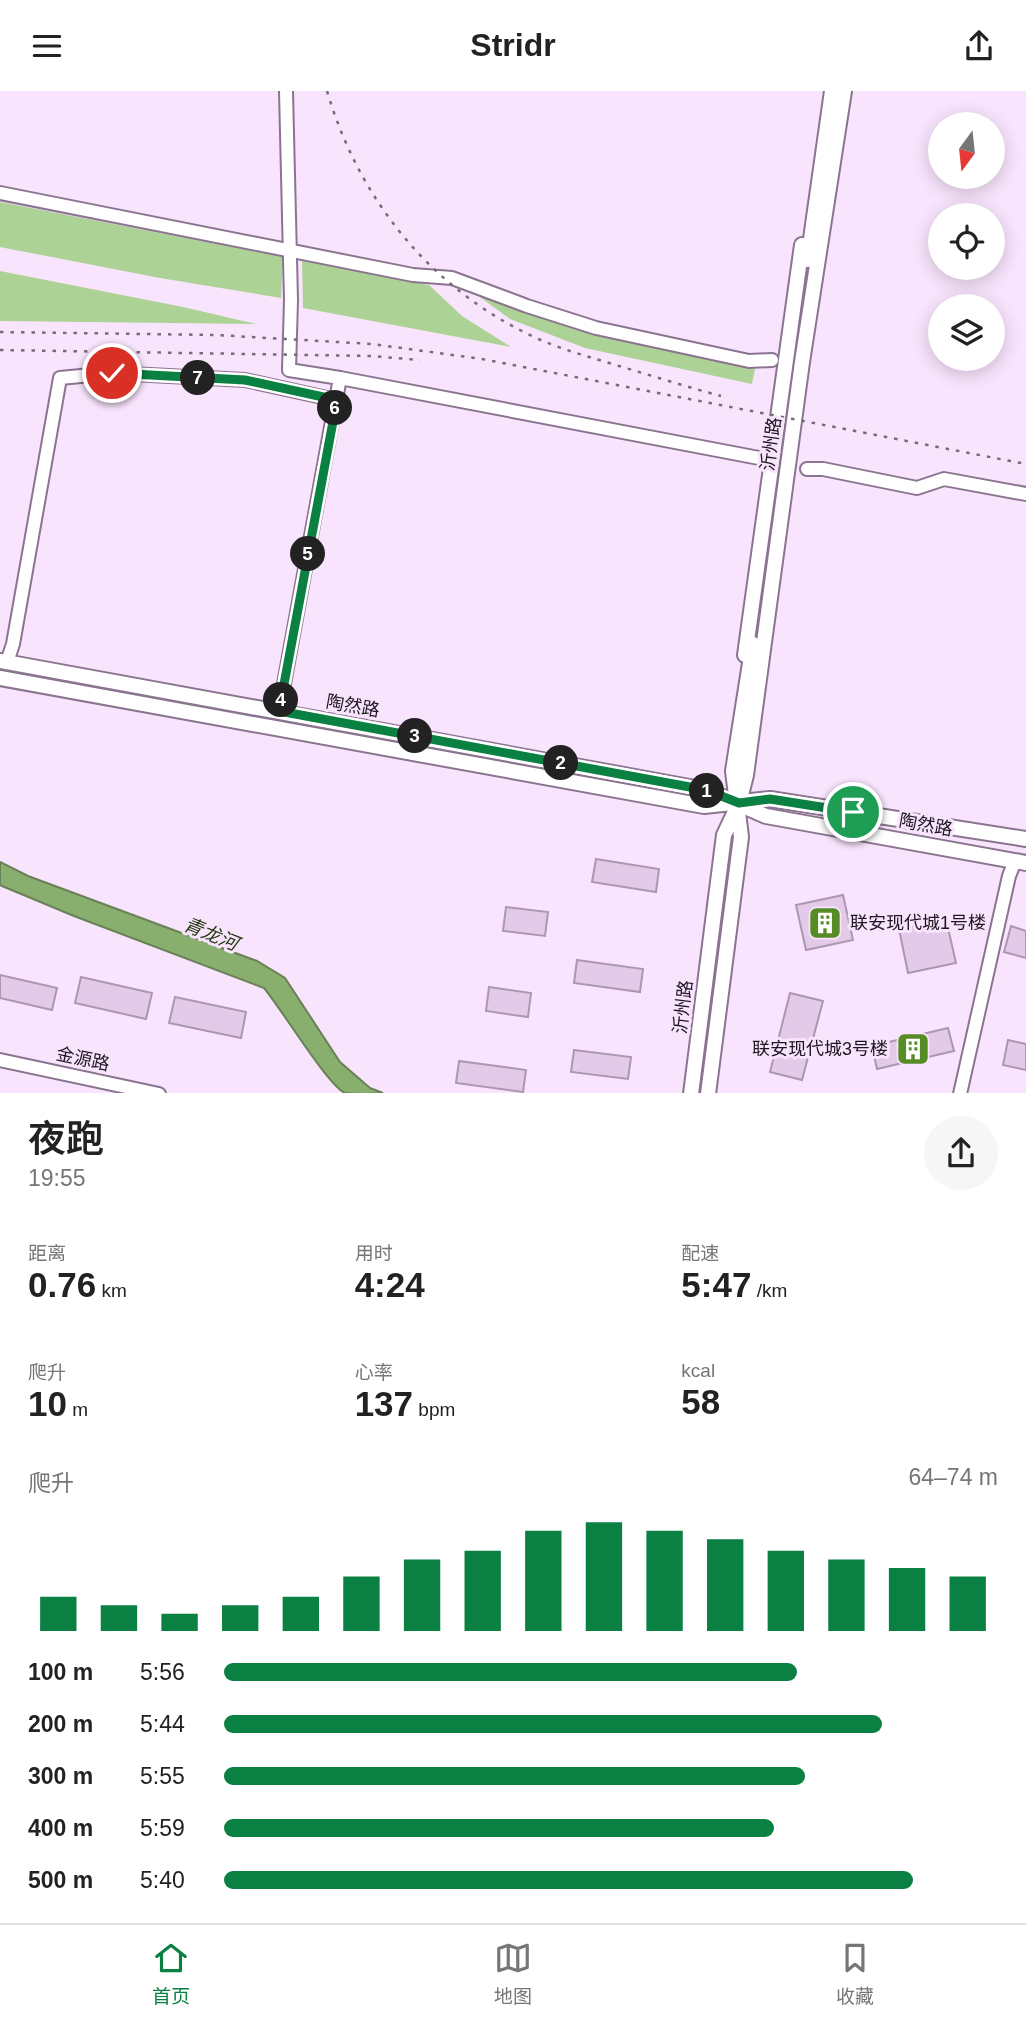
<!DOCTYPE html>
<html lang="zh">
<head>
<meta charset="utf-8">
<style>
  :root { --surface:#fff; --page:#f6f6f6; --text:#222; --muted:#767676; --line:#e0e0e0; --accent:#0b8043 }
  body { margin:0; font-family:Arial,"Noto Sans SC",sans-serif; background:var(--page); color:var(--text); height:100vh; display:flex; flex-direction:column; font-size:26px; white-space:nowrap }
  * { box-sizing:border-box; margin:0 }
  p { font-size:23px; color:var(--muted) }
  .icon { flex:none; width:38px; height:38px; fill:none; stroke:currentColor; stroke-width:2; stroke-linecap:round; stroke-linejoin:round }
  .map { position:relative; height:1002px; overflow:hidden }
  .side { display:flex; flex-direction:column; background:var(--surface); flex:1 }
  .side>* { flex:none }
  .needle { width:46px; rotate:195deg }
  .tools { position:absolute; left:928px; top:21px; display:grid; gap:14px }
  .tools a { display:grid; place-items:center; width:77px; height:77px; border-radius:50%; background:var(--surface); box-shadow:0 4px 18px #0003; font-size:35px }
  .pin { position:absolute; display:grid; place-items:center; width:60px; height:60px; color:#fff; margin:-30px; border:4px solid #fff; border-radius:50%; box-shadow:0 2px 7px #0007 }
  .km { position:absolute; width:35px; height:35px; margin:-18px; border-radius:50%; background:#222; color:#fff; font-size:19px; line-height:35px; text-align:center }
  .round { display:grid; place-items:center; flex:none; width:74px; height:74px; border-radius:37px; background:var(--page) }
  .overview { display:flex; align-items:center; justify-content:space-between; height:119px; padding:0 28px }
  h1 { font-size:38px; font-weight:600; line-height:52px }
  .figures { display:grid; grid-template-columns:repeat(3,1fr); gap:10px; height:119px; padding:7px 28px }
  .figures div { display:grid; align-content:center }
  .figures b { font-size:35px; font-weight:600 }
  .figures small { font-size:19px; font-weight:400 }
  .figures p { font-size:19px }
  .chart { height:196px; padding:14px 28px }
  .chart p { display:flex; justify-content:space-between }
  .chart svg { width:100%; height:126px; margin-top:7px; stroke:var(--accent); stroke-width:6 }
  ul { padding:0 28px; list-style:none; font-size:23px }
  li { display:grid; grid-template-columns:112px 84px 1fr; align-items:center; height:52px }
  li i { height:18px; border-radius:9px; background:var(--accent) }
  header { display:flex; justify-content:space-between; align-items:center; height:91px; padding:0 28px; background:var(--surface); font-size:32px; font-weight:600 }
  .menu { display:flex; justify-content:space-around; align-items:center; height:98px; border-top:2px solid var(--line); background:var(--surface); font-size:19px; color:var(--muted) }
  .menu a { display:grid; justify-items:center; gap:4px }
  .menu .on { color:var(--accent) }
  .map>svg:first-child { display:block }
  .green { fill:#add295 }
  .water { fill:#89af6f; stroke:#698157; stroke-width:2 }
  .building { fill:#e3cae8; stroke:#ae96b2; stroke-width:2 }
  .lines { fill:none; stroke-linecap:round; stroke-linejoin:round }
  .minor-casing { stroke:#8b748f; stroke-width:16 }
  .major-casing { stroke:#8b748f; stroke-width:18 }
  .minor { stroke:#fff; stroke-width:12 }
  .major { stroke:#fff; stroke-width:14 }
  .rail { stroke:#786a7a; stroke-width:2.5; stroke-dasharray:3.5 7; stroke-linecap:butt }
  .route-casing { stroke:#fff; stroke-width:14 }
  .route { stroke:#0b8043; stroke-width:9 }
  .labels { text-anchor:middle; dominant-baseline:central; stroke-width:6; stroke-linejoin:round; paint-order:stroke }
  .street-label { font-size:18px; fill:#1e151f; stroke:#f9e4fd }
  .poi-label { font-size:18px; fill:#1e151f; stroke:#f9e4fd; text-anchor:start }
  .water-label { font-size:19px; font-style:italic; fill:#233c0e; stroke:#f9e4fd }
</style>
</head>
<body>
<header><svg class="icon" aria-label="menu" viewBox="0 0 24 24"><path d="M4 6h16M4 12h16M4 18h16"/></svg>Stridr<svg class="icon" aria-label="share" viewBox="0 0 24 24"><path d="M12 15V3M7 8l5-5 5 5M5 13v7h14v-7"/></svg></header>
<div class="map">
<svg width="1026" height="1003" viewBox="0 0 1026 1003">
  <rect width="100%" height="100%" fill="#f9e4fd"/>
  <!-- green -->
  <g class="green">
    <path d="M0,111L283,166L281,207L160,187L0,156Z"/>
    <path d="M302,170L429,194L462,225L511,256L303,217Z"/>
    <path d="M0,180L183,216L256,233L0,230Z"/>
    <path d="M477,204L560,233L755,278L752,293L585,257L510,228Z"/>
  </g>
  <!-- water -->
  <path class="water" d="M0,771L28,785L257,870L285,887L340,971L370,997L383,1002C372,1003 354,1003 345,1002C328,995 281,917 264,897L74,825L2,795L0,794Z"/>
  <!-- building -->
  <g class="building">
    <path d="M596,768L659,778L656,801L592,791Z"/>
    <path d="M843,804L853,849L806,859L796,814Z"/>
    <path d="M506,816L548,821L545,845L503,840Z"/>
    <path d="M946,828L956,872L908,882L899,838Z"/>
    <path d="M1011,835L1026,840V867L1004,861Z"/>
    <path d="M577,869L643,878L640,901L574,892Z"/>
    <path d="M0,884L57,897L52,919L0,907Z"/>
    <path d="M81,886L152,902L146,928L75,912Z"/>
    <path d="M489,896L531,902L528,926L486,920Z"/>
    <path d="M790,902L823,910L802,989L770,981Z"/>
    <path d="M175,906L246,921L241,947L169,932Z"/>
    <path d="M948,937L954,960L877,978L872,955Z"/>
    <path d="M1008,949L1026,953V979L1003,974Z"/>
    <path d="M574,959L631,966L628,988L571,981Z"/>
    <path d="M459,970L526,979L523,1001L456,992Z"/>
  </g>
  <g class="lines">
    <defs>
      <g id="minor">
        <path d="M0,102L413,184L452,187L527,215L596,237L749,270L772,269"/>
        <path d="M340,287L759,367"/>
        <path d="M807,378H823L917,397L944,388L1026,403"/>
        <path d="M7,571L13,553L60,287L112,282L245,289L336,309"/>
        <path d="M279,620L340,287L289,279L291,209L286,0"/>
        <path d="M0,969L159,1003"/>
        <path d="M960,1003L1009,785L1015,770"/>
      </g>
      <g id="major">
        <path d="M808,169L832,0"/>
        <path d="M745,564L802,154"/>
        <path d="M0,570L706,699L766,725L1026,772"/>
        <path d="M0,587L704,715L770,708L1026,748"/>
        <path d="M691,1003L724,744L739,712L746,684L802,271L844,0"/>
        <path d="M708,1003L741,746L733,680L753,553"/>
      </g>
    </defs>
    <!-- minor casing -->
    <use href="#minor" class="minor-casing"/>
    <!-- major casing -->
    <use href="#major" class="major-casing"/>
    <!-- minor -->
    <use href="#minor" class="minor"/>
    <!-- major -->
    <use href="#major" class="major"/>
    <!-- rail -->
    <g class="rail">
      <path d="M327,0C360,112 435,203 543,250C567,260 593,267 619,275C653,285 687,296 721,305"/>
      <path d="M0,241L216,244L372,253L482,268L1026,373"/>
      <path d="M0,259L371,265L420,269"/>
    </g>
  </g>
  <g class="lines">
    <defs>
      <path id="route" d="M112,282L245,289L337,309L279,620L706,699L739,712L770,708L853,721"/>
    </defs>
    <!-- route casing -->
    <use href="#route" class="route-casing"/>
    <!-- route -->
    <use href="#route" class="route"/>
  </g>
  <!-- icons -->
  <defs>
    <symbol id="building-square" viewBox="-11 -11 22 22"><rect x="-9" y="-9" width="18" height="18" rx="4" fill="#568c26" stroke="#f9e4fd"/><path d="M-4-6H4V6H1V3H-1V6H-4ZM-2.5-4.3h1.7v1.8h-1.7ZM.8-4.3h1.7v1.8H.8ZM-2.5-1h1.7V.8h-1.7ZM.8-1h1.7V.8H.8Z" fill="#fff"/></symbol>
  </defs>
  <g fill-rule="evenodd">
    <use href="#building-square" x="806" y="813" width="38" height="38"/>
    <use href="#building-square" x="894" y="939" width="38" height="38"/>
  </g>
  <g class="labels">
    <!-- street labels -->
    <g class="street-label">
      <text transform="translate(771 353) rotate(-82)">沂州路</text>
      <text transform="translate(353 615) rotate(10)">陶然路</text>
      <text transform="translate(926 734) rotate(10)">陶然路</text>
      <text transform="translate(683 916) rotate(-83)">沂州路</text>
      <text transform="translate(83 968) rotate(12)">金源路</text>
    </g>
    <!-- poi labels -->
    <g class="poi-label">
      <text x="850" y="832">联安现代城1号楼</text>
      <text x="888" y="958" text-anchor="end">联安现代城3号楼</text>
    </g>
    <!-- water labels -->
    <g class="water-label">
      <text transform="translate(211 843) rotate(22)">青龙河</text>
    </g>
  </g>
</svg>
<div class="tools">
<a><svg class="needle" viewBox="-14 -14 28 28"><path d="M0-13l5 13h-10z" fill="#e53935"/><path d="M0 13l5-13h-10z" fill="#767676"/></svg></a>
<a><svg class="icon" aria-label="locate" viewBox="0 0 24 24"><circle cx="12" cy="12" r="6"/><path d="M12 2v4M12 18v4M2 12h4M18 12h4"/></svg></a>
<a><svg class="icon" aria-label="layers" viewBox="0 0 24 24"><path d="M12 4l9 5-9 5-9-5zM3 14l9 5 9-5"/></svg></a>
</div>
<div class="pin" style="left:853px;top:721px;background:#1e9e55"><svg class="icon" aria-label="arrive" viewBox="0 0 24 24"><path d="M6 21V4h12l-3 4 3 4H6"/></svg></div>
<div class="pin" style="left:112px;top:282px;background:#d93025"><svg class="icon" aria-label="check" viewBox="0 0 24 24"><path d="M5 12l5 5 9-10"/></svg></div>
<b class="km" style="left:707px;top:700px">1</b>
<b class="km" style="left:561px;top:672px">2</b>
<b class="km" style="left:415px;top:645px">3</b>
<b class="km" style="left:281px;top:609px">4</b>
<b class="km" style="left:308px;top:463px">5</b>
<b class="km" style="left:335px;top:317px">6</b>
<b class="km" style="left:198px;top:287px">7</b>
</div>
<section class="side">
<div class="overview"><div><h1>夜跑</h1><p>19:55</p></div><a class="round"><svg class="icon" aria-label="share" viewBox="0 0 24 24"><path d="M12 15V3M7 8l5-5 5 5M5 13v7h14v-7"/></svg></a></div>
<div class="figures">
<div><p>距离</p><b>0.76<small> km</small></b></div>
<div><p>用时</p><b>4:24</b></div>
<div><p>配速</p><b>5:47<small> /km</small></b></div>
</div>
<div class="figures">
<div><p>爬升</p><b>10<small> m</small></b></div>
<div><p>心率</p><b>137<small> bpm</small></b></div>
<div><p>kcal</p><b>58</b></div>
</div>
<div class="chart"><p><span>爬升</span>64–74 m</p>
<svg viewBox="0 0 160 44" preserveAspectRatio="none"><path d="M5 44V32M15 44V35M25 44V38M35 44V35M45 44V32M55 44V25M65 44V19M75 44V16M85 44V9M95 44V6M105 44V9M115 44V12M125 44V16M135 44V19M145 44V22M155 44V25"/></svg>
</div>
<ul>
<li><b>100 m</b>5:56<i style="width:74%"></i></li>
<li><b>200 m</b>5:44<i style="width:85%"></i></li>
<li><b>300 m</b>5:55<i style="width:75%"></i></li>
<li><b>400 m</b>5:59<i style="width:71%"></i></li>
<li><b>500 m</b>5:40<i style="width:89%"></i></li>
</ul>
</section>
<nav class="menu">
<a class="on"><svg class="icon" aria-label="home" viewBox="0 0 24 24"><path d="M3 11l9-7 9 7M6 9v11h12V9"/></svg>首页</a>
<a><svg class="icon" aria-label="map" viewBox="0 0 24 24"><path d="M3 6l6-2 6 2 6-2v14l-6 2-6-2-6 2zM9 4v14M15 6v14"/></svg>地图</a>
<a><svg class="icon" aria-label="saved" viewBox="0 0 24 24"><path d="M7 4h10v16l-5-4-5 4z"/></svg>收藏</a>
</nav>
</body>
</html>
